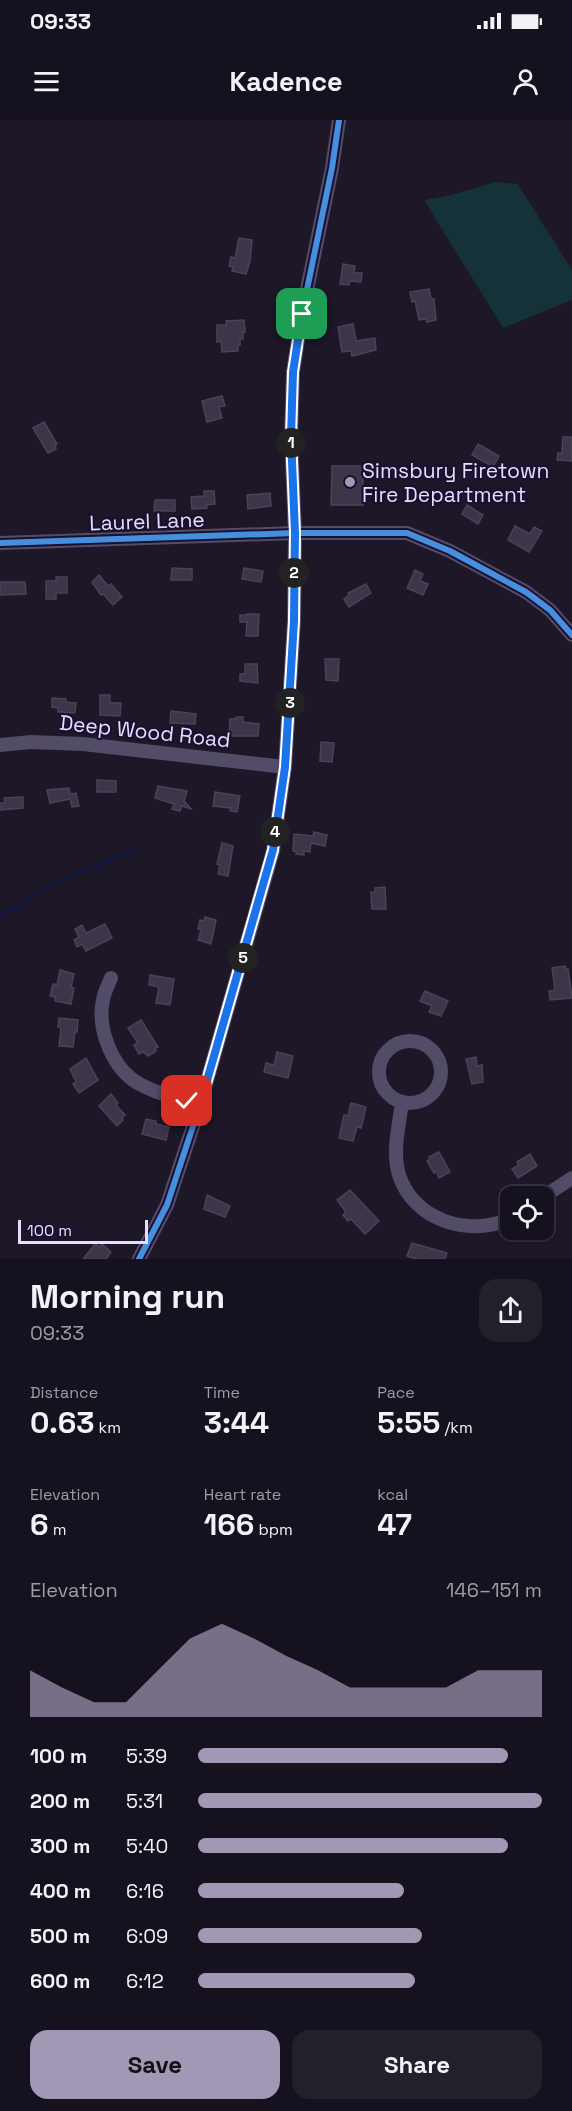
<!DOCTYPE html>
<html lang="en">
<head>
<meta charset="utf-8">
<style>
  :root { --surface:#16111e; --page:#231f2b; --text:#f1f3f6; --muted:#9e9da4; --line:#35313c; --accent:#a098b4 }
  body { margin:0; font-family:"Space Grotesk",sans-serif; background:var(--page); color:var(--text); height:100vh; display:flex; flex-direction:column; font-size:22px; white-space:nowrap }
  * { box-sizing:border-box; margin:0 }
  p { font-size:20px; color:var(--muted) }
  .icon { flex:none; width:33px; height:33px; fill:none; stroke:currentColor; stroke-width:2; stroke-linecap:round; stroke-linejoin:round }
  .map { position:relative; height:1139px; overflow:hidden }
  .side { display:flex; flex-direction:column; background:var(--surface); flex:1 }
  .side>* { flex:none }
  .tools { position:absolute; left:500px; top:1066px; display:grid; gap:12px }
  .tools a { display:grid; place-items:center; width:54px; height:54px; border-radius:12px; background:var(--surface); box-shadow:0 2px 4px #0004,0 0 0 2px var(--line); font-size:30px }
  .scale { position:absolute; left:18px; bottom:15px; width:130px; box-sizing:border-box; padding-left:6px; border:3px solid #e6deff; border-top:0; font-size:16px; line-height:21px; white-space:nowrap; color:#e6deff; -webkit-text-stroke:4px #1a102f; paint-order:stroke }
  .pin { position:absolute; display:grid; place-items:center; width:51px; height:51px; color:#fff; margin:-26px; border-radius:12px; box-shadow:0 3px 9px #0006 }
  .km { position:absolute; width:30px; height:30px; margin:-15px; border-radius:50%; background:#222; color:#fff; font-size:16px; line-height:30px; text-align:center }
  .round { display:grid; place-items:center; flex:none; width:63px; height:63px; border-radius:18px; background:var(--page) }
  .head { display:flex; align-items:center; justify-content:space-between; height:102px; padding:0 30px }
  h1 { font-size:33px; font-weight:600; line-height:45px }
  .stats { display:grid; grid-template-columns:repeat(3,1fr); gap:9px; height:102px; padding:6px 30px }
  .stats div { display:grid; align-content:center }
  .stats b { font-size:30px; font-weight:600 }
  .stats small { font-size:16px; font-weight:400 }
  .stats p { font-size:16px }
  .chart { height:168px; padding:12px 30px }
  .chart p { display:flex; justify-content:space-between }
  .chart svg { width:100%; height:108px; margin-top:6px; fill:var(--accent); opacity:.7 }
  .button { display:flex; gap:12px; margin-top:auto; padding:12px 30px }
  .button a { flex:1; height:69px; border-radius:18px; background:var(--accent); color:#111; font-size:24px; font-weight:600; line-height:69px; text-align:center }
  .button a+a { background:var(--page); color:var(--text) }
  ul { padding:0 30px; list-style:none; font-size:20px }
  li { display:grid; grid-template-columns:96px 72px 1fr; align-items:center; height:45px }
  li i { height:15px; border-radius:8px; background:var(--accent) }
  .status { display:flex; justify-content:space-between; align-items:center; height:42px; padding:0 30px; background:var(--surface); direction:ltr }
  .status svg { height:16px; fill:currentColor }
  header { display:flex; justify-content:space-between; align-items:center; height:78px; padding:0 30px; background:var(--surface); font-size:27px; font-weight:600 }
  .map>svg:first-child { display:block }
  .green { fill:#143237 }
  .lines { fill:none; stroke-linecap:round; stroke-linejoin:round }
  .stream { stroke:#0a194c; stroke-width:2 }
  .building { fill:#3c3649; stroke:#4a425a; stroke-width:1.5 }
  .minor { stroke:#524c69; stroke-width:14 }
  .cycleway-casing { stroke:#1a102f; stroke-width:10 }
  .cycleway { stroke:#468fdf; stroke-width:6 }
  .route-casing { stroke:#fff; stroke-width:12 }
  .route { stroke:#1a73e8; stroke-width:8 }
  .poi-dot { fill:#a098b4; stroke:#1a102f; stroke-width:2 }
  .labels { text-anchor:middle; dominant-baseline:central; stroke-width:4.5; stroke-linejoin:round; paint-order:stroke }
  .poi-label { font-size:21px; fill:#e6deff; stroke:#1a102f; text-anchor:start }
  .street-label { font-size:21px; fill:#e6deff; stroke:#1a102f }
</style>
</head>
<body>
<div class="status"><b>09:33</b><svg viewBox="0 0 49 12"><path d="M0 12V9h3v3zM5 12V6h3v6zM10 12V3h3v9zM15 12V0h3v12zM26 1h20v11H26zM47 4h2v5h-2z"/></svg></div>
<header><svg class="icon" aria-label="menu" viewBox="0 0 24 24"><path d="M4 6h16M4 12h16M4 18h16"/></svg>Kadence<svg class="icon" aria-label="person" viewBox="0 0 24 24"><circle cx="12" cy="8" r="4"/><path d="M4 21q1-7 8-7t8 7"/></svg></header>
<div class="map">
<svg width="572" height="1139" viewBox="0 0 572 1139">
  <rect width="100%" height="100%" fill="#1d1728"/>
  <!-- green -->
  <path class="green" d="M495,62L518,64L572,150V180L503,208L424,80L451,75Z"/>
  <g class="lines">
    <!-- stream -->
    <path class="stream" d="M0,794L18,787L46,766L134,731"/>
  </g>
  <!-- building -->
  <g class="building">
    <path d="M239,118L252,120L250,141L246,154L232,151L233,147L229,146L231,137L235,138Z"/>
    <path d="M343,144L355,146L354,153H362L361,162L350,161L349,165L340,164Z"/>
    <path d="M429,169L431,179H434L436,200L427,202L426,199L419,200L415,181L412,182L410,172Z"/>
    <path d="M244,200L245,212H243V219H240V225H238V231L222,232L221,221L217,222V205H227L226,201Z"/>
    <path d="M353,204L356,221L375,218L376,230L352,236L351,231L342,232L338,207Z"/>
    <path d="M222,276L225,286L219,287L222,298L207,302L202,281Z"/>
    <path d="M44,302L57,324L55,326L56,329L48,333L33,308Z"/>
    <path d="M563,317H572V341L557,340L558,333H562Z"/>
    <path d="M478,324L499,336L493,347L472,335Z"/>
    <path d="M332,346H363V385H331Z"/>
    <path d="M204,371H214L215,384L206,385L207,388L192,389L191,377L204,376Z"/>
    <path d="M270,373L271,386L248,389L247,375Z"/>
    <path d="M155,380H175V391H154Z"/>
    <path d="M467,385L483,395L478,404L462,394Z"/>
    <path d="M515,406L530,414L534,407L542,411L529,432L508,420Z"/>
    <path d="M172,448L192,449V460H171Z"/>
    <path d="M244,448L263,451L261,462L242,459Z"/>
    <path d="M415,450L423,454L420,461L428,464L423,475L407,468Z"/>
    <path d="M99,455L108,466L111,464L122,477L113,485L103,474L101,475L92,462Z"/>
    <path d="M56,457H67V473H56V479H46V461H56Z"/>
    <path d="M0,462H25L26,474L0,475Z"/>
    <path d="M366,464L371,473L349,487L344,479L349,475L348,473Z"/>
    <path d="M247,494H259L258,516H246L247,502H240V495H247Z"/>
    <path d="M325,539H339L338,561L326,560Z"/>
    <path d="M245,544H257L258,563L240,561V554H245Z"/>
    <path d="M100,575H110V583H121L120,596L100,595Z"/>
    <path d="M52,578L66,579V582L76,583L75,593L58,592V588L52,587Z"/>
    <path d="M171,591L196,594L195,604L170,603Z"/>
    <path d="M236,597H243V602L259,604L258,616H229L230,599H236Z"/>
    <path d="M321,622L334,623L332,642L320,641Z"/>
    <path d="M97,660L116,661V672H97Z"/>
    <path d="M158,666L187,671L184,681L191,689L182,686L180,691L172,689L174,684L155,678Z"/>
    <path d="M69,668L70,674L76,673L79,686L72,687L70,679L50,683L47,670Z"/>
    <path d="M215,672L240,676L237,692L230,691L231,688L213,686Z"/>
    <path d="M23,677V688L0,690V683H5L4,678Z"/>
    <path d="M314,712L327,715L325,726L311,723L310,732L304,731V735L296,734L297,732L293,731L294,714L313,716Z"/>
    <path d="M222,723L233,726L228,756L218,754L220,745L217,744Z"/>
    <path d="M385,767L386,789H372L371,772H375V768Z"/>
    <path d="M205,797L216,800L211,824L198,820L201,810L198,809L200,800L204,801Z"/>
    <path d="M105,804L112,818L86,831L82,824L77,827L74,820L79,817L75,809L82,805L86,813Z"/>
    <path d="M565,846L566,849H568L572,878L550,880L549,871L555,870L552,848Z"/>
    <path d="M60,850L74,854L71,867L74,868L71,884L55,881V877L50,876L53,864L57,865Z"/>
    <path d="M150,855L174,859L170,885L156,883L159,867L149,865Z"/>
    <path d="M425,871L448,881L441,896L429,892L432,886L420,881Z"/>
    <path d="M59,898L78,900L77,912L75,911L73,927L59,926L61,908L58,907Z"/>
    <path d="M141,900L158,927L155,928L156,931L148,936L143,932L139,934L134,925L138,923L128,908Z"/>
    <path d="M277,932L293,936L288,958L264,952L266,943L274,945Z"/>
    <path d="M476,937L477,946L482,945L483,962L472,964L466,939Z"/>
    <path d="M86,938L98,960L79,973L73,964L76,962L70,949Z"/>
    <path d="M111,974L118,983L116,985L125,995L122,998L123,1000L117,1006L99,986Z"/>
    <path d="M351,983L366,987L361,1008L357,1007L353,1021L339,1018L344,995L348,996Z"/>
    <path d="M146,999L156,1001V1004L169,1007L166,1020L142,1014Z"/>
    <path d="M439,1032L450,1052L439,1058L436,1051L434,1053L427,1041L430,1039L429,1037Z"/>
    <path d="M530,1034L537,1046L518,1058L512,1049L519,1045L517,1042Z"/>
    <path d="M350,1070L379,1101L365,1114L351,1099L348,1101L343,1095L346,1092L337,1080Z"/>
    <path d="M207,1075L230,1086L225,1097L204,1089Z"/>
    <path d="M412,1123L447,1133L445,1139H417L407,1136Z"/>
    <path d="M95,1124L100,1127L102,1124L111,1132L106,1139H83Z"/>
  </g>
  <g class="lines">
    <!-- minor -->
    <g class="minor">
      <path d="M0,423L295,413H407L450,431L526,472L550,490L572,515"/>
      <path d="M0,625L31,622L83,624L285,647"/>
      <path d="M111,858C108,865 104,873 103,880C97,907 111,944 133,960C152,973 179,978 200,985"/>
      <circle cx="410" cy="952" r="31"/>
      <path d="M402,982C399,1006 392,1032 399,1055C414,1101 469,1117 510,1099"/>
      <path d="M543,1077L572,1058"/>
      <path d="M139,1139L167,1085L200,985L273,731L285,647L294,501L295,413L291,317L293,252L302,194L332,48L339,0"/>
    </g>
    <defs>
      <g id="cycleway">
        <path d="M0,423L295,413H407L450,431L526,472L550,490L572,515"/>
        <path d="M139,1139L167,1085L200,985L273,731L285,647L294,501L295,413L291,317L293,252L302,194L332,48L339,0"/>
      </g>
    </defs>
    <!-- cycleway casing -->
    <use href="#cycleway" class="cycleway-casing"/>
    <!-- cycleway -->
    <use href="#cycleway" class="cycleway"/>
  </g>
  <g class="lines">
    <defs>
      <path id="route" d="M187,981L200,985L273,730L285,647L294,501L295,413L291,317L293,252L302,194"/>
    </defs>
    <!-- route casing -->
    <use href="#route" class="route-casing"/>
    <!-- route -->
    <use href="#route" class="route"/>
  </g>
  <!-- markers -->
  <circle class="poi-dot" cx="350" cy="362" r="6"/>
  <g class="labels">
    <!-- poi labels -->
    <g class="poi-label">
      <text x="362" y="350">Simsbury Firetown<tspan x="362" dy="24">Fire Department</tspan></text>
    </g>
    <!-- street labels -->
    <g class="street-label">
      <text transform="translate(147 401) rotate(-2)">Laurel Lane</text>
      <text transform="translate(145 611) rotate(6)">Deep Wood Road</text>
    </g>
  </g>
</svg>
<div class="tools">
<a><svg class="icon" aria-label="locate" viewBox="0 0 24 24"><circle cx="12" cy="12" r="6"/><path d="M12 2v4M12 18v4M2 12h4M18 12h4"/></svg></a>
</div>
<div class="scale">100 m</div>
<div class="pin" style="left:302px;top:194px;background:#1e9e55"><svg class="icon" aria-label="arrive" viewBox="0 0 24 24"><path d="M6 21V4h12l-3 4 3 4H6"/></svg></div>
<div class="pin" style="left:187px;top:981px;background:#d93025"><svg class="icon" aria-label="check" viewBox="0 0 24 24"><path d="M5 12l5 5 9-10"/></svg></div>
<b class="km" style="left:291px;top:323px">1</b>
<b class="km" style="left:294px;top:453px">2</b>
<b class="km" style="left:290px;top:583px">3</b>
<b class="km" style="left:275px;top:712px">4</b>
<b class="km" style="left:243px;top:838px">5</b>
</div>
<section class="side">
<div class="head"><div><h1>Morning run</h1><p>09:33</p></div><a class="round"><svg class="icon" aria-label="share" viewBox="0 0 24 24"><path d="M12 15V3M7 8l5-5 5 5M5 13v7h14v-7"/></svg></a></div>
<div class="stats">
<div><p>Distance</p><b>0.63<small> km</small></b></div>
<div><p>Time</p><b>3:44</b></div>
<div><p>Pace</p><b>5:55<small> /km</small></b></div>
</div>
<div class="stats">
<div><p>Elevation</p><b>6<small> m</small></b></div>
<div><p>Heart rate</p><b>166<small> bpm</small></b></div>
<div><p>kcal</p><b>47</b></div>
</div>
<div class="chart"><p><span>Elevation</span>146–151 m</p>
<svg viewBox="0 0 160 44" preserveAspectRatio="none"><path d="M0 44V25L10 32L20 38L30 38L40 25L50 12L60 6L70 12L80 19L90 25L100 32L110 32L120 32L130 32L140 25L150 25L160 25V44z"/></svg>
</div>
<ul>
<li><b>100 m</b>5:39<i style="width:90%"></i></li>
<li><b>200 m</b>5:31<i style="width:100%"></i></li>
<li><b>300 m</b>5:40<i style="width:90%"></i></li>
<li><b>400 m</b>6:16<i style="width:60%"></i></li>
<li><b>500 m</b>6:09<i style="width:65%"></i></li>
<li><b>600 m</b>6:12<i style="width:63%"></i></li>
</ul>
<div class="button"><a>Save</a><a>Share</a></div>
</section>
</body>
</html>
